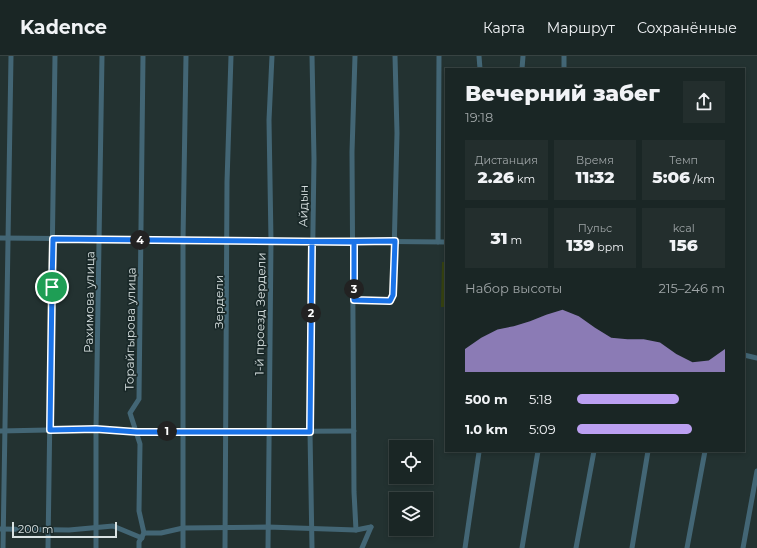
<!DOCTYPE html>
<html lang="ru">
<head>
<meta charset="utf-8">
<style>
  :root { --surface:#1a2625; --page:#232e2d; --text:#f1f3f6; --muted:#9fa5a7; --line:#384342; --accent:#bca0f2 }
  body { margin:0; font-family:Montserrat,sans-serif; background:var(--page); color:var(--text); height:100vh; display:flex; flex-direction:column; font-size:15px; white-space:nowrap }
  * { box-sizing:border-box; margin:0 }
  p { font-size:13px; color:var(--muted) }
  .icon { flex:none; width:22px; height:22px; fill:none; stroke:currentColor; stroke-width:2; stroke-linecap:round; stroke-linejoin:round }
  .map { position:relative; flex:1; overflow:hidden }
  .side { position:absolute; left:445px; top:12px; width:300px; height:384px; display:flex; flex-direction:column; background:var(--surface); border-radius:0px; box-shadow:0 2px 6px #0003,0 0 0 1px var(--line) }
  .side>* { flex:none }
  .buttons { position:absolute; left:389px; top:384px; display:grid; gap:8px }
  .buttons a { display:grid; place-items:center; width:44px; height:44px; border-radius:0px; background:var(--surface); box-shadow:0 2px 6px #0003,0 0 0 1px var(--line); font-size:20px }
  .scale { position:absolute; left:12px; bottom:10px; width:105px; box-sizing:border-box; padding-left:4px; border:2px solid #d9e2e2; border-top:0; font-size:11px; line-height:14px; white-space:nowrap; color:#d9e2e2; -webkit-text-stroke:3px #192828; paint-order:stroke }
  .pin { position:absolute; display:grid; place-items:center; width:34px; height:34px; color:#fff; margin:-17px; border:2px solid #fff; border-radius:50%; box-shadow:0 1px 4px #0007 }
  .km { position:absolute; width:20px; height:20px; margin:-10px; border-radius:50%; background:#222; color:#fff; font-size:11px; line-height:20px; text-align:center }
  .round { display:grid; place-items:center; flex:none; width:42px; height:42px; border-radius:0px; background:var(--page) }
  .overview { display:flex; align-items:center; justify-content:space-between; height:68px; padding:0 20px }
  h1 { font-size:22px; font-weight:800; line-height:30px }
  .figures { display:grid; grid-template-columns:repeat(3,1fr); gap:6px; height:68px; padding:4px 20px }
  .figures div { display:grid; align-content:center; border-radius:0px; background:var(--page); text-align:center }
  .figures b { font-size:17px; font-weight:800 }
  .figures small { font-size:11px; font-weight:400 }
  .figures p { font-size:11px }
  .chart { height:112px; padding:8px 20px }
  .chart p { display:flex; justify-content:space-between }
  .chart svg { width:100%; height:72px; margin-top:4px; fill:var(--accent); opacity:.7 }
  ul { padding:0 20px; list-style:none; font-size:13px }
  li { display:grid; grid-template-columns:64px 48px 1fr; align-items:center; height:30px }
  li i { height:10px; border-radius:5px; background:var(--accent) }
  header { display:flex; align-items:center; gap:24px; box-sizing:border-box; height:56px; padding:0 20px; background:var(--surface); border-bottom:1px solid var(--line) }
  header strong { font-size:19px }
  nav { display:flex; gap:22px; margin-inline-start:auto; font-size:14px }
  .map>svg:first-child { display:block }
  .green { fill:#374310 }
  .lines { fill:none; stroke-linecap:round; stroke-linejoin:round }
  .minor { stroke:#436675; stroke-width:5 }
  .route-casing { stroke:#fff; stroke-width:8 }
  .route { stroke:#1a73e8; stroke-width:5 }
  .labels { text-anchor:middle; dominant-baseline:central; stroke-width:3.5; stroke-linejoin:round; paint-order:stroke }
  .street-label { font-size:12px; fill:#d9e2e2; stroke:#192828 }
</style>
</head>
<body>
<header>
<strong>Kadence</strong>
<nav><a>Карта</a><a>Маршрут</a><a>Сохранённые</a></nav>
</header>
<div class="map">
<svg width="757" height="492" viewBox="0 0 757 492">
  <rect width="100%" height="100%" fill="#233231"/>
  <!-- green -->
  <path class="green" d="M442,206H446V251H441Z"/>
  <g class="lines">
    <!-- minor -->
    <g class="minor">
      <path d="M312,0L314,103L310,376L312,492"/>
      <path d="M355,0L352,96L354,436L356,474"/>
      <path d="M479,0L480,13"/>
      <path d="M522,13L523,0"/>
      <path d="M564,13V0"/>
      <path d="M0,182L446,186"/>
      <path d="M438,186L439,0"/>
      <path d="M354,244L390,245L393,239L397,77L395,0"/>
      <path d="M744,299L757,302"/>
      <path d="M0,375L96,373L137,376L354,375"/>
      <path d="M0,473L69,474L113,470L142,482"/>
      <path d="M144,477H161L183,472L268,471L356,474L371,471"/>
      <path d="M3,492L11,0"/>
      <path d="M48,492L55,0"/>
      <path d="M96,492V373L102,0"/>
      <path d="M139,492V486L144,477L139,455L140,388L130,357L139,343L143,0"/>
      <path d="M183,492V184L186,0"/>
      <path d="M225,492L227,126L231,0"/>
      <path d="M268,492L271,185L269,64L272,0"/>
      <path d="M362,492L371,471"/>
      <path d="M465,492L479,396"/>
      <path d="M522,492L538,395"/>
      <path d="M576,492L594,395"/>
      <path d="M632,492L648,395"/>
      <path d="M687,492L705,395"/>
      <path d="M743,492L757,415"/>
    </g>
  </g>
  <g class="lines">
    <defs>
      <path id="route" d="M52,231L50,374L96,373L137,376H310L312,186L395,185L393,239L390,245L354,244V186L53,183L52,231"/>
    </defs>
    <!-- route casing -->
    <use href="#route" class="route-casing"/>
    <!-- route -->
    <use href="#route" class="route"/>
  </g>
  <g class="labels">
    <!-- street labels -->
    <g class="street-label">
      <text transform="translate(303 150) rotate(-89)">Айдын</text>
      <text transform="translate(89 246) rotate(-89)">Рахимова улица</text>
      <text transform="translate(218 246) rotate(-90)">Зердели</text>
      <text transform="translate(260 258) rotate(-89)">1-й проезд Зердели</text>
      <text transform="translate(130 273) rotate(-89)">Торайгырова улица</text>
    </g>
  </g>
</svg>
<div class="buttons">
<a><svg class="icon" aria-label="locate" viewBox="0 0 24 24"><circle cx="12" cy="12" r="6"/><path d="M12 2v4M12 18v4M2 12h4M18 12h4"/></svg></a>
<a><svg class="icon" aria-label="layers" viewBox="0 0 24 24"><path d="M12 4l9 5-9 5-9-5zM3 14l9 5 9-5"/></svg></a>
</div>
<div class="scale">200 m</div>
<div class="pin" style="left:52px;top:231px;background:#1e9e55"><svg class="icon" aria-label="arrive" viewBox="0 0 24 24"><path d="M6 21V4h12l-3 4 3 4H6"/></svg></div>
<b class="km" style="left:167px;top:375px">1</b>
<b class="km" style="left:311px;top:257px">2</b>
<b class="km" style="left:354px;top:233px">3</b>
<b class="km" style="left:140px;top:184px">4</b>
<section class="side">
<div class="overview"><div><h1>Вечерний забег</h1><p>19:18</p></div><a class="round"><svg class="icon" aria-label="share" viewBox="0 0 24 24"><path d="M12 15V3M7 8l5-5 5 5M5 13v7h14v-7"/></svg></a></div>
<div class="figures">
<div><p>Дистанция</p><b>2.26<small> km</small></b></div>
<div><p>Время</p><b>11:32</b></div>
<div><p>Темп</p><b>5:06<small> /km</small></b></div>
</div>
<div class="figures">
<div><b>31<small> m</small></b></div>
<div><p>Пульс</p><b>139<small> bpm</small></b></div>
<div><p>kcal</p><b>156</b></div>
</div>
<div class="chart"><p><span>Набор высоты</span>215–246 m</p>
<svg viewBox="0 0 160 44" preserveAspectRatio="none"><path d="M0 44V30L10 23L20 18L30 16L40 13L50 9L60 6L70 10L80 17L90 23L100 24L110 24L120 26L130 33L140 38L150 37L160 30V44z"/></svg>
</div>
<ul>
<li><b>500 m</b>5:18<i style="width:69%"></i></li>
<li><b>1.0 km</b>5:09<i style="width:78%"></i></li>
</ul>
</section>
</div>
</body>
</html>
